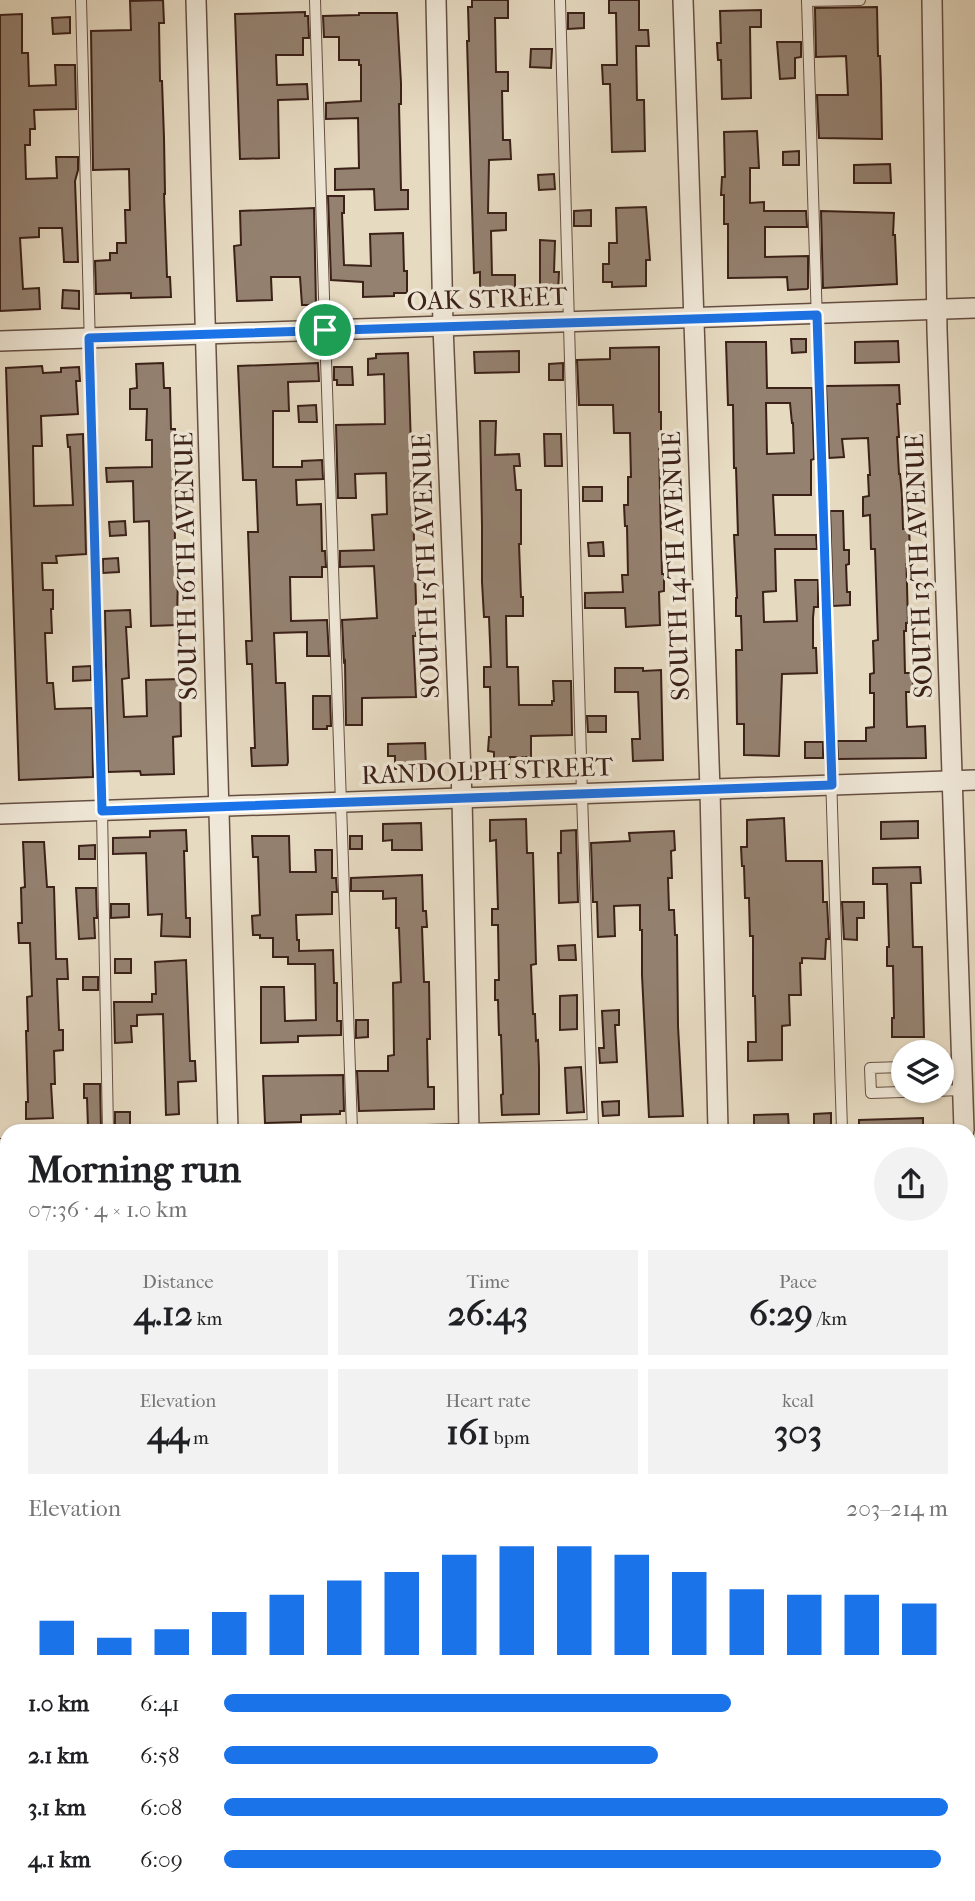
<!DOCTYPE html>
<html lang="en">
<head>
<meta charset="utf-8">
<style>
  :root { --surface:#fff; --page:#f2f2f2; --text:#202124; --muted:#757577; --accent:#1a73e8 }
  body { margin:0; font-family:"IM FELL French Canon",serif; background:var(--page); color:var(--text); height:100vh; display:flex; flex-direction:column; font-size:26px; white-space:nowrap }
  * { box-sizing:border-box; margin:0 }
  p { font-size:23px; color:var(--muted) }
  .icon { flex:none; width:38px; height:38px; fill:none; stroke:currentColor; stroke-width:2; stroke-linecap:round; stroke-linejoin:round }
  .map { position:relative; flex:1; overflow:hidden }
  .panel { position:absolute; left:0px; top:1124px; width:976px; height:779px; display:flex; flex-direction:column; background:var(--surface); border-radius:21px 21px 0 0; box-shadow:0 2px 5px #0004 }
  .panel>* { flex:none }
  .fabs { position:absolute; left:891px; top:1040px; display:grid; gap:14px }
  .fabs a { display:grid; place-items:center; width:63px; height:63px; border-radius:50%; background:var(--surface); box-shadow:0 2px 5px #0004; font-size:35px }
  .pin { position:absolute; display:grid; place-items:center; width:60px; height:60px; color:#fff; margin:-30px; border:4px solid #fff; border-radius:50%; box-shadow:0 2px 7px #0007 }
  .round { display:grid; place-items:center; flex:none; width:74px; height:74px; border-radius:37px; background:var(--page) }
  .summary { display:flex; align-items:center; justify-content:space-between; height:119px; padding:0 28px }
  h1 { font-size:38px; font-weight:800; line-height:52px }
  .stats { display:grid; grid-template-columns:repeat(3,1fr); gap:10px; height:119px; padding:7px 28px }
  .stats div { display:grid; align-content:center; border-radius:0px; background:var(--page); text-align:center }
  .stats b { font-size:35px; font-weight:800 }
  .stats small { font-size:19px; font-weight:400 }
  .stats p { font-size:19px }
  .chart { height:196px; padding:14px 28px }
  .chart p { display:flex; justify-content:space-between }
  .chart svg { width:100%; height:126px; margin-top:7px; stroke:var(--accent); stroke-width:6 }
  ul { padding:0 28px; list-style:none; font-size:23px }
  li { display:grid; grid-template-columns:112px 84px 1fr; align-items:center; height:52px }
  li i { height:18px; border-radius:9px; background:var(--accent) }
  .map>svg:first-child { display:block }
  .building { fill:#948170; stroke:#3b2118; stroke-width:2; fill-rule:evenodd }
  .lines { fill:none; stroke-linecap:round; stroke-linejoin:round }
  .service-casing { stroke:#664f42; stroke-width:12 }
  .minor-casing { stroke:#664f42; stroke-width:22 }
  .tertiary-casing { stroke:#664f42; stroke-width:25 }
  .service { stroke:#efe7d7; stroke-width:10 }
  .minor { stroke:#efe7d7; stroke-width:19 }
  .tertiary { stroke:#efe7d7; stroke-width:23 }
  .route-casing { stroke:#fff; stroke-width:14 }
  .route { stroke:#1a73e8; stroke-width:9 }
  .labels { text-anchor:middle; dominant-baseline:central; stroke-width:7; stroke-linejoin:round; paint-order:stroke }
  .street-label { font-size:26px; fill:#3b2118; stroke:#efe7d7 }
</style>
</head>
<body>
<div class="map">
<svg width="975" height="1901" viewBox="0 0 975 1901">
  <rect width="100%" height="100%" fill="#e6dac1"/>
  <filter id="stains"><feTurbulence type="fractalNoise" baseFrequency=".00286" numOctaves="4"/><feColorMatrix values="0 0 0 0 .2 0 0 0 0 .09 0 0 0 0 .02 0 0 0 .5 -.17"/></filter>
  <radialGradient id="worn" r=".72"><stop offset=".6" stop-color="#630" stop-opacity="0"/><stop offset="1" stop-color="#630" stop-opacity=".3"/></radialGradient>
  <!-- building -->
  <g class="building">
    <path d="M163,0L164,23H159L160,81H162L164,138L165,194H164L167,277H170L171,297L131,298V293L96,294L95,261L110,260V253H117V243H126L125,210H130L129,169L93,170L91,31L131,30L130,1Z"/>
    <path d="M472,0H508V18H495L496,72H508V91H502L503,140H510L511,159L489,160L488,213H506V230L491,231L492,275H515V294H480V272L474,273L467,41H469L468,7H472Z"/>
    <path d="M609,0H639V30H648L649,46H636L637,100H644L645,151L612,152L610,84H603L602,65H617L616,13H609Z"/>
    <path d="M877,7L878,56H880L881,84L882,139L819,138L817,95H848L846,56L816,57L815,8Z"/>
    <path d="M761,10V27H750L751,98L722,99L721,60H718L717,43H721L720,11Z"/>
    <path d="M305,12V16H308L309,38H303V55H276L277,85L307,84L308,99L278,100L279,158L240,159L235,14Z"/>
    <path d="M359,13H397L401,83V104H399L401,190H408V209L375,210L374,189L335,190V169L359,168L358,118L326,119V103L361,101V65H359V60H339V37H324L323,16L359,15Z"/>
    <path d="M568,13H584V28L568,29Z"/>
    <path d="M22,14V53H28L29,86L56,85L55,65H75L76,109L34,110L35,129H30V145H25L26,179L57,178L56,157H78V170L75,181L78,262H64L62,228H39V237L20,238L23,289L39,288L40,309L0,311V15Z"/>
    <path d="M70,17V33L53,34L52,18Z"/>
    <path d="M777,42H801V57L795,58V78L780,79Z"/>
    <path d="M531,49H552L551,68L530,67Z"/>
    <path d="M757,131L759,168H750V203L764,202V211H806L807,227H765V257L808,256V288L807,289L788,290L787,277L728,278V224H724V195H721L722,177H725L724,132Z"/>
    <path d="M799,151V165H783V152Z"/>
    <path d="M890,164L891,183H854V165Z"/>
    <path d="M554,174L555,189L539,190L538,175Z"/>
    <path d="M328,196H344V213H342L344,265L371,266L370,234L403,233L404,271H407V293H394V296L363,297V282L331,280Z"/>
    <path d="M646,207L650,260H646V286L612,287V282H603V264H609V243H617L616,208Z"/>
    <path d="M314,208L316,305H302L300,277H271L272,300L237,301L234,246L241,245L240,211Z"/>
    <path d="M591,210V226H574V211Z"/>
    <path d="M821,211L894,213L893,235H895L897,284L823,288Z"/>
    <path d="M540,240L555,241L554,272H559L558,292H540Z"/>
    <path d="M63,290L79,291V309L62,308Z"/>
    <path d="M791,339H806V352L792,353Z"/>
    <path d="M898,341L899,362L855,363V342Z"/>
    <path d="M726,342H766L767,388H812L814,459L811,460V495H773L775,535H816L817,549H775L776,591L763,592L764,622L797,621L795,580H818V607H814L813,618V648H816L817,673L782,674L779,756L744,755V724H737L736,650H742L741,616H736V598H737L734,535H738L736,468H734L733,405H728ZM766,403H790L792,423H793L794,453L767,454Z"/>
    <path d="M659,347V412H661V432H659L660,495L662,574H664V591L659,592L660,625L626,627L625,608H585V593L623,592L622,575H628L627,526H625L624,505H628V477H631L630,433H614L613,405H579L577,360L610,359V348Z"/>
    <path d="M519,351V372L475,373L474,352Z"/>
    <path d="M408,353L416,602V636H413L416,697L362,698V725H346L345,661L344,662L342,620L377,618L374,566L340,567V551L374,550L372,515L387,514L386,473L355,474L356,498H338L336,425L385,424L384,374L368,375V359L376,358V354Z"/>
    <path d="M163,363L164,388H170L171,429H175V448H173L175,540H177L178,567L177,625L151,626L149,521L134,522L133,481L107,482L106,468L152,467V440H146L147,409H130V389L137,388L136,364Z"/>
    <path d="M318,363L319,381L288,382L289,411H273V467H302V461L322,460L323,479L296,480L297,505L321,504L322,551H325L326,567H322V577H290L291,621L327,620L329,656H307V632L274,633L276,683H285L288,762L287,765L252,766L251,748H255L252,664H247L246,641H252L248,532H258L256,480H243L238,366Z"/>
    <path d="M563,363V380H549V364Z"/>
    <path d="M42,366L43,373L61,372V368L79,367L80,381H76L78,414L41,416L42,446H33L34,506L73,505L70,447H68L67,435L83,434L86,554L56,556L57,563H42L43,590H53V609H51L52,633H45L47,683H53L55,709L92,708L93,777L19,780L6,368Z"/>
    <path d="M334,367H352L353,385H337V380H334Z"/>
    <path d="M899,385L900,404H897L899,437H897L899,474H900L902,495L903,529H909L910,548H906L908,623H906V631H904L905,673H913V692H906L907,727L925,726L926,758L838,759L837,741H866V728L874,727V693H870V674L874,673L873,641L878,640L875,549H871L870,515L863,516V497L869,496L868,475H870L868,438L842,439L844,457L829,458L826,386Z"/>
    <path d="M316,405L317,422H299L298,406Z"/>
    <path d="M480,421H496L495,455L519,454L520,466H514L516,490H521V544H519L521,597H523V616H506L507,667H518L519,705H552V701H554L553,681H571L572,735L531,736V757H510L509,764H494V752L488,751L489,737H491L490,687H484V667H491L489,617H484L482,582V526Z"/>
    <path d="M544,434H561L562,466H545Z"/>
    <rect x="583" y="487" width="19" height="14"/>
    <path d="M830,511H843L844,550H849V564L846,565L847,592H850V605L833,606Z"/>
    <path d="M125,521L126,535L110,536L109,522Z"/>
    <path d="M603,542L604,556H589L588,543Z"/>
    <path d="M118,558L119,572L103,573V559Z"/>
    <path d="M130,610L131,627H126L129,678L122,679L124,717L147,716L146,680L180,679L181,736L173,737L174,774L141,775L140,771L108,772L105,611Z"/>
    <path d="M91,666V680L73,681V667Z"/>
    <path d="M615,668H643V671L661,670L663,760L633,761L632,739H640L638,692H615Z"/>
    <path d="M313,696H330L331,726H327V729H313Z"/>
    <path d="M587,716H606V732H588Z"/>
    <rect x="805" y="742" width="18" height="16"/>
    <path d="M425,743L426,768L395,769V756H388V744Z"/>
    <path d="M784,818L786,861H822L823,895V902H827L829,939H826L825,959L802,958V963H800L801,995H789L790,1025L782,1026V1060L748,1061V1042H756L755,996H753V936H750L749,898H745L744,866H742L741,847H747V820Z"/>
    <path d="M526,819L527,853H533L536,964L531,965L533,1014H535L536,1041L538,1040L539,1067V1114L502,1115L501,1095L503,1094L501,1035H499L498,1000H495V980H499L498,925H492V909H498L496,840L490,841V820Z"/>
    <path d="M918,821V838L881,839V822Z"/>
    <path d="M421,823L422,850H392V840L383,841V824Z"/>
    <path d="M186,830L187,851H184L186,918H190V937L161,936L162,914L148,915L146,853L113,854V838L150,837V831Z"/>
    <path d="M576,830L578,902L559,903L558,853H561V831Z"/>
    <path d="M674,831L675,850L671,851L672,878H668L669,910H674L675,935H677L678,1026L683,1116L649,1117L642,975V930H640V905L614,906L615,936L598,937L597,902H593L591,843L630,841L629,833Z"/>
    <path d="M252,836H289L290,872H316L315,850H332V878H336L337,892H332V914L296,915L297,940H299V951L333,950L334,983H337V1021H341V1035L298,1036V1042L261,1043V987H284L285,1021L316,1020L315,964H288V957H273V938H260V935H253L252,916L260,915L258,857H253Z"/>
    <rect x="350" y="836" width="12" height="13"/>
    <path d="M23,842H44L47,887H54L56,959H67L68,979H57L59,1030H63V1050L54,1051L55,1084H51L53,1118L26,1119V1102H28L26,1031H28L27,997L32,996L30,943H19L18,923H22L21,888L25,887Z"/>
    <path d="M95,845V859H79V846Z"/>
    <path d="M920,867L921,883H911L913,947H922L924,1037H892V1018H894L893,966H887V947H889L887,884H873V868Z"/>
    <path d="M422,875L423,911H426L427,927H422L424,982H429L430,1039H427L428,1087H434V1109L359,1111L357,1071H388V1056L394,1055L393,983L401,982L399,928H396V898L383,899V891H351V878Z"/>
    <path d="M76,888H96L97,918H94L95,938L79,939Z"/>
    <path d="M842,902H864V918H857V940L844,939Z"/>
    <path d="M111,904H129V917L111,918Z"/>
    <path d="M575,945L576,960H559L558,946Z"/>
    <rect x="115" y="959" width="16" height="14"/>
    <path d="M186,960L190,1061H195L196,1081L178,1082L179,1114L166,1115L163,1014L137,1015V1026H131L132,1042L115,1043L114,1002H152V994H156L155,962Z"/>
    <rect x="83" y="977" width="15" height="13"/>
    <path d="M577,995V1029L560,1030V996Z"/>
    <path d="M619,1010V1025H615L617,1062L600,1063L599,1048H604L602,1011Z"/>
    <path d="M356,1020H368V1037L356,1038Z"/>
    <path d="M581,1067L584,1112L567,1113L565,1068Z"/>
    <path d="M343,1075L344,1111H340V1114L301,1115V1122L265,1123L263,1076Z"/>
    <path d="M84,1084H100L101,1128H88L87,1098H84Z"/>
    <path d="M619,1101V1115L603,1116L602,1102Z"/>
    <rect x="115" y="1112" width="15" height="14"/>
    <path d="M831,1113V1129H814V1114Z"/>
    <path d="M788,1114L789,1130H754V1115Z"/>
    <path d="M923,1118V1130H859V1120Z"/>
  </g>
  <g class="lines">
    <defs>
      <g id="service">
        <path d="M81,0L102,811L108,1130"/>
        <path d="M315,0L325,330L352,1130"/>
        <path d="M560,0L582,794L593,1130"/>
        <path d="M807,0L842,1130"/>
        <path d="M807,1L860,0"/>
        <path d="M942,1066L962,1065"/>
        <path d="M903,1067L870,1068L871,1093L963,1090"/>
        <path d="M425,1130L593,1125"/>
        <path d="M0,1144H7"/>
        <path d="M970,1199L975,1198"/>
        <path d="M0,1426H7"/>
        <path d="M371,1895V1901"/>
        <path d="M617,1895V1901"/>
        <path d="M867,1895V1901"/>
      </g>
      <g id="minor">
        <path d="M196,0C209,377 216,754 228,1130"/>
        <path d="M436,0L443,326L462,798L469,1130"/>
        <path d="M683,0L710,790L718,1130"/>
        <path d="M932,0L937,330L964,1130"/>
        <path d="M0,341L975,308"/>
        <path d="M0,814L975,780"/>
        <path d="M970,1277L975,1448"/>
        <path d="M0,1440L7,1688"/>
        <path d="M970,1725H975"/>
        <path d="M0,1758L7,1757"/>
        <path d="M13,1895V1901"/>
        <path d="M252,1895V1901"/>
        <path d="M491,1895V1901"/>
        <path d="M743,1895V1901"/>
      </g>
      <g id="tertiary">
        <path d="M970,1255H975"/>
        <path d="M0,1287L7,1286"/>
      </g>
    </defs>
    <!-- service casing -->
    <use href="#service" class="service-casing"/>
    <!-- minor casing -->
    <use href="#minor" class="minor-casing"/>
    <!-- tertiary casing -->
    <use href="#tertiary" class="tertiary-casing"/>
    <!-- service -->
    <use href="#service" class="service"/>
    <!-- minor -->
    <use href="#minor" class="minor"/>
    <!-- tertiary -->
    <use href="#tertiary" class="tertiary"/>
  </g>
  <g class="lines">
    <defs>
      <path id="route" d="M817,315L832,785L102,811L89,338Z"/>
    </defs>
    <!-- route casing -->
    <use href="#route" class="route-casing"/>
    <!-- route -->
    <use href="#route" class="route"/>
  </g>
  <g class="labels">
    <!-- street labels -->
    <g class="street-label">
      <text transform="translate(487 299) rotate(-2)">OAK STREET</text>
      <text transform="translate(186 566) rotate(-91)">SOUTH 16TH AVENUE</text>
      <text transform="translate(426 566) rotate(-92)">SOUTH 15TH AVENUE</text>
      <text transform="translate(676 566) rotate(-92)">SOUTH 14TH AVENUE</text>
      <text transform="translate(919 566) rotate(-92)">SOUTH 13TH AVENUE</text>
      <text transform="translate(487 771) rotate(-2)">RANDOLPH STREET</text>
    </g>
  </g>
  <rect width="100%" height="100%" filter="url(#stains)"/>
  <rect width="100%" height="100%" fill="url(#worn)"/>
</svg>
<div class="fabs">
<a><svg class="icon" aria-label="layers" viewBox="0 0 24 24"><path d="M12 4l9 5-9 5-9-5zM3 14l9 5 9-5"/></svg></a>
</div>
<div class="pin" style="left:325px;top:330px;background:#1e9e55"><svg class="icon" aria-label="arrive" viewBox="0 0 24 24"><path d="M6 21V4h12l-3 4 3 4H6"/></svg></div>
<section class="panel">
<div class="summary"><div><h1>Morning run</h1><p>07:36 · 4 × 1.0 km</p></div><a class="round"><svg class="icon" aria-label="share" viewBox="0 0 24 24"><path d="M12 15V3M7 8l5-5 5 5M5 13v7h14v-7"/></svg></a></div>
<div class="stats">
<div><p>Distance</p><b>4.12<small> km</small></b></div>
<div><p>Time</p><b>26:43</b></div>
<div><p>Pace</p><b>6:29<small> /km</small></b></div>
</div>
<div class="stats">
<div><p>Elevation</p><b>44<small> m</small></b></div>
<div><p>Heart rate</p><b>161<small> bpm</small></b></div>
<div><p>kcal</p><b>303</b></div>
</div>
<div class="chart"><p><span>Elevation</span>203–214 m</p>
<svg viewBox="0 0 160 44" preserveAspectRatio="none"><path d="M5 44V32M15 44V38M25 44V35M35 44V29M45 44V23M55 44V18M65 44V15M75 44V9M85 44V6M95 44V6M105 44V9M115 44V15M125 44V21M135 44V23M145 44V23M155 44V26"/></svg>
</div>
<ul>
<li><b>1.0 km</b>6:41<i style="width:70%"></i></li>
<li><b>2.1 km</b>6:58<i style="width:60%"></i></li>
<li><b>3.1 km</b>6:08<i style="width:100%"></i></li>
<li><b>4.1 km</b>6:09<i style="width:99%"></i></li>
</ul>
</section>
</div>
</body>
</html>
